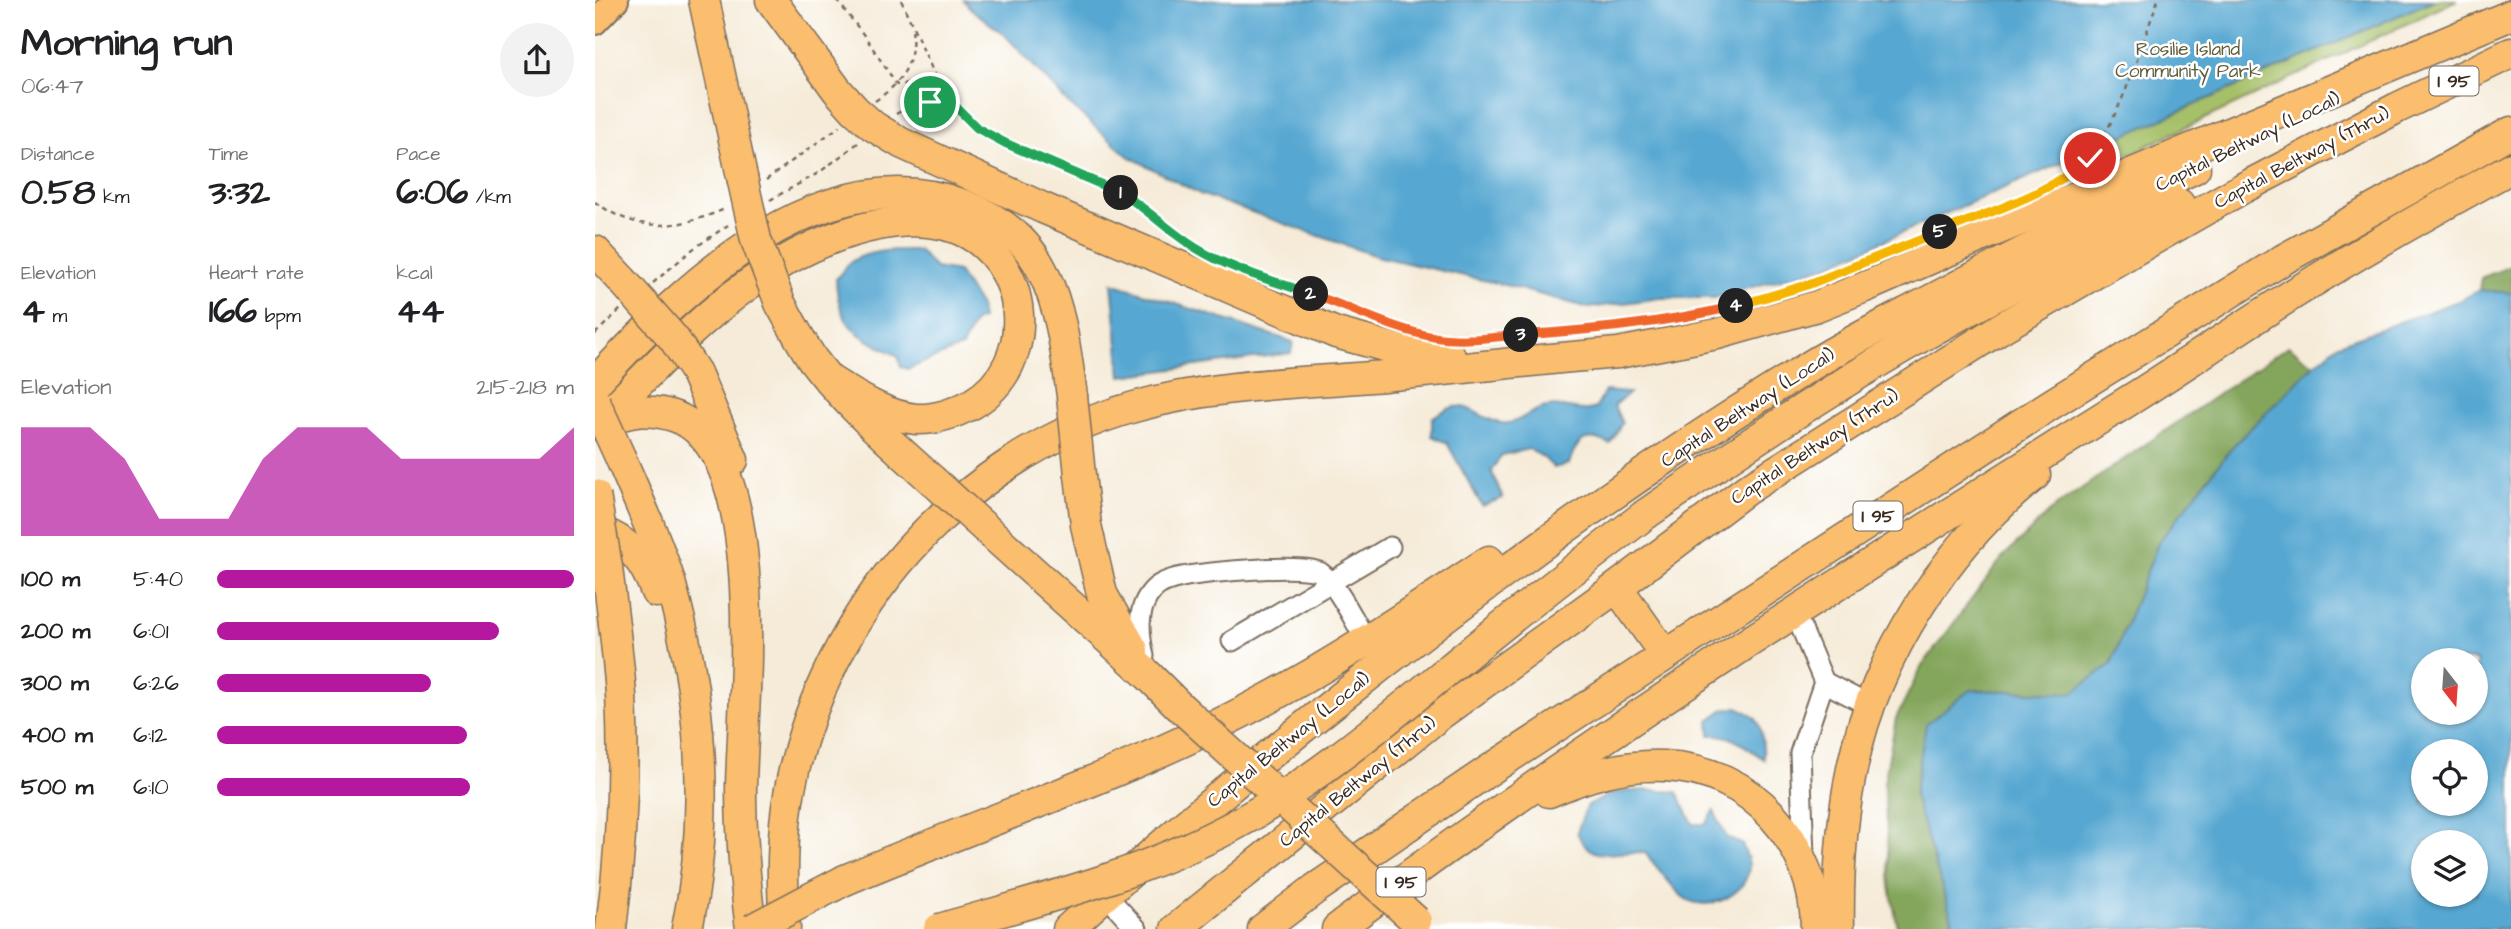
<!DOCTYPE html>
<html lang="en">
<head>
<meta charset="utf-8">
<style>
  :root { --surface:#fff; --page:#f2f2f2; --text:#202124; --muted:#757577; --accent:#b5179e }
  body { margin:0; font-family:"Architects Daughter",sans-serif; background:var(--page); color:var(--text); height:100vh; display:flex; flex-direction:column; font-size:26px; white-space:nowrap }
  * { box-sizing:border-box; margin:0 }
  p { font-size:23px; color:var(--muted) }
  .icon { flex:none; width:38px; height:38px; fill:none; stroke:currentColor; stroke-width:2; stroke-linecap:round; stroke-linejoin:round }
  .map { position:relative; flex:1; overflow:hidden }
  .details { display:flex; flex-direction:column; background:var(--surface); width:595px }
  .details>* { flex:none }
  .needle { width:46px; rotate:163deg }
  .tools { position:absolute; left:1816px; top:648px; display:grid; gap:14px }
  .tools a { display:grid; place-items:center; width:77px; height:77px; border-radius:50%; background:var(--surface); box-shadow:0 2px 5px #0004; font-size:35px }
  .pin { position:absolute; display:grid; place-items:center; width:60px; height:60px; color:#fff; margin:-30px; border:4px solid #fff; border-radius:50%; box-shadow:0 2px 7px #0007 }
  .km { position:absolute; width:35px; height:35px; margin:-18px; border-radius:50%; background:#222; color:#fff; font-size:19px; line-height:35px; text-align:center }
  .round { display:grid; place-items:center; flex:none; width:74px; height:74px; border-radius:37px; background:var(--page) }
  .summary { display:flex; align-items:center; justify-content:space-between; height:119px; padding:0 21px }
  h1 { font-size:38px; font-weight:700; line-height:52px }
  .figures { display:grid; grid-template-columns:repeat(3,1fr); gap:10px; height:119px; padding:7px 21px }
  .figures div { display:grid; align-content:center }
  .figures b { font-size:35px; font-weight:700 }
  .figures small { font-size:19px; font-weight:400 }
  .figures p { font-size:19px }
  .chart { height:196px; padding:14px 21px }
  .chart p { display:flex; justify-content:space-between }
  .chart svg { width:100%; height:126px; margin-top:7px; fill:var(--accent); opacity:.7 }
  ul { padding:0 21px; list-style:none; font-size:23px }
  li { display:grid; grid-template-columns:112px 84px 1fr; align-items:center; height:52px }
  li i { height:18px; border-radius:9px; background:var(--accent) }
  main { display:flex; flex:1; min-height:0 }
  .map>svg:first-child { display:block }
  .green { fill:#a5c067; stroke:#707542; stroke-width:2 }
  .forest { fill:#84a65c; stroke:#60683d; stroke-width:2 }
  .water { fill:#57a7d1; stroke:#496878; stroke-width:2; fill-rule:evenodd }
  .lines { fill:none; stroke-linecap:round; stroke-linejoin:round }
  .minor-casing { stroke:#7c6e5f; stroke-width:23 }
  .major-casing { stroke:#7c6e5f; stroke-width:28 }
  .highway-casing { stroke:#7c6e5f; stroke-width:33 }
  .path { stroke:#7c6e5f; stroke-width:2.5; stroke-dasharray:5 5; stroke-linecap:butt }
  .minor { stroke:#fff; stroke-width:19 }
  .major { stroke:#fbbd6e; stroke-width:24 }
  .highway { stroke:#fbbd6e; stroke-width:30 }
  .highway-bridge-casing { stroke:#7c6e5f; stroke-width:33; stroke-linecap:butt }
  .highway-bridge { stroke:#fbbd6e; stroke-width:30 }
  .split-1-casing { stroke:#fff; stroke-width:14 }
  .split-2-casing { stroke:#fff; stroke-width:14 }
  .split-3-casing { stroke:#fff; stroke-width:14 }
  .split-4-casing { stroke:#fff; stroke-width:14 }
  .split-5-casing { stroke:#fff; stroke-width:14 }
  .split-6-casing { stroke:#fff; stroke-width:14 }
  .split-1 { stroke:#22a559; stroke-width:9 }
  .split-2 { stroke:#22a559; stroke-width:9 }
  .split-3 { stroke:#f0652b; stroke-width:9 }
  .split-4 { stroke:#f0652b; stroke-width:9 }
  .split-5 { stroke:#f5b400; stroke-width:9 }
  .split-6 { stroke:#f5b400; stroke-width:9 }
  .labels { text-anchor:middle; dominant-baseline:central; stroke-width:5; stroke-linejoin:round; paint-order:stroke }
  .shield { fill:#fff; stroke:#766a62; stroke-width:2 }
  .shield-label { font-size:18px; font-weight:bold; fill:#3b2a1e }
  .park-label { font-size:19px; fill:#605e38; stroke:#fff }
  .street-label { font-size:19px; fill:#3b2a1e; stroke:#fff }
</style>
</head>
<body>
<main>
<section class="details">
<div class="summary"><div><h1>Morning run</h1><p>06:47</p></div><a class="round"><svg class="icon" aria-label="share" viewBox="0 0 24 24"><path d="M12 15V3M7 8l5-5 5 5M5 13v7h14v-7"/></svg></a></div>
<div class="figures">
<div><p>Distance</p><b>0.58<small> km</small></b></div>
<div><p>Time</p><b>3:32</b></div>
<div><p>Pace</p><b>6:06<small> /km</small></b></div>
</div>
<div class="figures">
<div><p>Elevation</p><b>4<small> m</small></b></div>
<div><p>Heart rate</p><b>166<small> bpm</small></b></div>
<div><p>kcal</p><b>44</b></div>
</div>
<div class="chart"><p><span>Elevation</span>215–218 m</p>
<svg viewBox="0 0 160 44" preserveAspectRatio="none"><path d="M0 44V6L10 6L20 6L30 17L40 38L50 38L60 38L70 17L80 6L90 6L100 6L110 17L120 17L130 17L140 17L150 17L160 6V44z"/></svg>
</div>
<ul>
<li><b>100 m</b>5:40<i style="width:100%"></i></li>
<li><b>200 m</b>6:01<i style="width:79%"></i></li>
<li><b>300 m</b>6:26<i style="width:60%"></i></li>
<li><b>400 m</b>6:12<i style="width:70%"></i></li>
<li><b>500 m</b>6:10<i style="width:71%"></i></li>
</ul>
</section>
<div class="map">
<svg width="1916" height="929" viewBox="0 0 1916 929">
  <rect width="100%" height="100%" fill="#fff"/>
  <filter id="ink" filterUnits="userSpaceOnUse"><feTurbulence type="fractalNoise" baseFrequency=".0143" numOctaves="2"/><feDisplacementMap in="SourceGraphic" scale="14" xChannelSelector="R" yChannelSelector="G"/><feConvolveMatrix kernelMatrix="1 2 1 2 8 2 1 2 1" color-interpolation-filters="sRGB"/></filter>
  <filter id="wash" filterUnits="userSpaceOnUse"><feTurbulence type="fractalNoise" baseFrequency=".00686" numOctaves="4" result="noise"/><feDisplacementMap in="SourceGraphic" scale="28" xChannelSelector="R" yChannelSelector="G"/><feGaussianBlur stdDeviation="1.57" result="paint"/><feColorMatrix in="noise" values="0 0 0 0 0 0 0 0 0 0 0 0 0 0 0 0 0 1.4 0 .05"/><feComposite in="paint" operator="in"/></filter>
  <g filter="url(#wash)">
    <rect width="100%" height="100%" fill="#f5ebd8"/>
    <!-- green -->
    <path class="green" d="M1552,0H1862L1507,167L1499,136Z"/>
    <!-- forest -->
    <g class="forest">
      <path d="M1916,266V293L1884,290L1886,278Z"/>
      <path d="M1693,346L1719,365L1639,445L1563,543L1516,664L1478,693L1375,690L1319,795L1360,929H1303L1295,887L1289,783L1301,718L1327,666L1408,557L1460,507Z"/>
    </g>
    <!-- water -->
    <g class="water">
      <path d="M368,0H1839L1231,266L1119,298H1065L994,308L914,286L781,256L605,194L533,156L471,101L411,36L375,8Z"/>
      <path d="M323,250L340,268L363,272L385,306L387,319L380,321L367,347L313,369L306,367L303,356C263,336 243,328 241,279C246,274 250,266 256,262C274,249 302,250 323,250Z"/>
      <path d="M517,283L698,342L696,353L526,376Z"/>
      <path d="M1884,290L1916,293V929H1360L1319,795L1331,724L1375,690L1477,693L1516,664L1563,543L1639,445L1719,365L1744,344L1866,300ZM1829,660H1881V712H1829ZM1829,751H1881V803H1829ZM1829,842H1881V894H1829Z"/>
      <path d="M1010,391L1034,393L1019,406L1027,423L1015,444C990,432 982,439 974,464L959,468L949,458L934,449L907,455L896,471L908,498L887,506L852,443L837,436V418C873,392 877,418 907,423C922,425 935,411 948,408C967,402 985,415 1001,408Z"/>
      <path d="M1142,707C1170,718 1166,731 1169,759C1152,748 1136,733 1115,735L1114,720L1128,710Z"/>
      <path d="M1053,790L1082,792L1098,824H1111L1119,811L1132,838L1147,844C1149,850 1154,859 1154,866C1153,894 1115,913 1091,899C1080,893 1060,863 1050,853C1021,848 995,867 982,832L992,806L1020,792Z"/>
    </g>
  </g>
  <g filter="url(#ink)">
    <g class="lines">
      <defs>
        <g id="minor">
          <path d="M1200,613L1229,682L1205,753L1209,855"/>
          <path d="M637,641L795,547"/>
          <path d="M549,656C544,634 541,608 558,590C565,582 577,579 587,577C608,573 713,562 726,573C743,586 759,621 771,640"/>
          <path d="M1229,682L1275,706"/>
          <path d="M510,894L542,929"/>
        </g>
        <path id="major" d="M0,22L21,0"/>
        <g id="highway">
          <path d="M109,0L147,177"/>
          <path d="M176,0L242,90L260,110L278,126L306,143L448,208L741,333L808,351L855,356"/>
          <path d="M0,251L27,280"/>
          <path d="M185,303C196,323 206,342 218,360C252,405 295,442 337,480"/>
          <path d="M101,373L138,460"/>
          <path d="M0,383C89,287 226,152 369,205C403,218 432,239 448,272C467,311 471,353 477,396"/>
          <path d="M10,422C34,410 56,408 81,417C177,453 147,705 146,787C146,834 150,882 156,929"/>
          <path d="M3,425C72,354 143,274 238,238C276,224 324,214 363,229C436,259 445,364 377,404C360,413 340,420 321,419C289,416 261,396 234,380"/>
          <path d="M26,459C43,499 62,540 75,582C107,694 116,815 92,929"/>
          <path d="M485,475L491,525L507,594L538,650"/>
          <path d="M1051,514C1139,453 1227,394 1319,341C1405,291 1494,247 1584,204"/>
          <path d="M0,530C33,539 50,561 61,592"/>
          <path d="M399,536L552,674L583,705"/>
          <path d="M12,567C17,609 23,652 26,695C30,772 26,852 16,929"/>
          <path d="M1022,587L1070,655"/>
          <path d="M954,792C991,776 1028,764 1069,766C1157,769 1221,843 1221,929"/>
          <path d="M250,880C391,820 539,772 674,698C750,657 822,608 894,561"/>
          <path d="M190,929C187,883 186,835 195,789C230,611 363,457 539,407C620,384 706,383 789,376C867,369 945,359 1023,353L1122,334L1222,306L1270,287L1385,237L1916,15"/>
          <path d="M473,929C560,848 652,772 745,698C894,580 1048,468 1210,369C1248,345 1290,324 1330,303C1419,256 1509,211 1600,168"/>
          <path d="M581,929L847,713L1022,587L1151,490L1406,328L1552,243L1648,188L1802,108L1916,53"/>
          <path d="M668,929L720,889L893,771L1455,405L1689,259L1916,132"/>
          <path d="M742,929C997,737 1268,567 1538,398C1593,363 1647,326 1703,291C1772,248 1844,207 1916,168"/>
          <path d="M1244,929C1243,873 1246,819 1258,764C1281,655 1353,544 1440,475"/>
        </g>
      </defs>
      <!-- minor casing -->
      <use href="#minor" class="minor-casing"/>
      <!-- major casing -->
      <use href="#major" class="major-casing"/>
      <!-- highway casing -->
      <use href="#highway" class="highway-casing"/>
      <!-- path -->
      <g class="path">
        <path d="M242,0L271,38L302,85C318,82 329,81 345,87"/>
        <path d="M306,0L345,87L355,101"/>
        <path d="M280,101C310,80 320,62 317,25"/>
        <path d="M301,114L318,104L355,101C364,110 372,120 382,127C416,154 478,170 519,189C550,204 573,230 602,249"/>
        <path d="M1477,173C1522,138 1543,53 1563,0"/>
        <path d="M171,180L245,126"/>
        <path d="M175,200L225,172L263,143"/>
        <path d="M0,202C44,234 84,229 132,208"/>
        <path d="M679,281L794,323"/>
        <path d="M58,283L98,249L136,223"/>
        <path d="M0,334L26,309"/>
        <path d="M868,339L1050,324"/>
      </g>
      <!-- minor -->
      <use href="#minor" class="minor"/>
      <!-- major -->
      <use href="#major" class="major"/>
      <!-- highway -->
      <use href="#highway" class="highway"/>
      <defs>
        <g id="highway-bridge">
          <path d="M147,177L161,240L185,303"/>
          <path d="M27,280L79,339L101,373"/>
          <path d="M477,396L485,475"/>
          <path d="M0,402L26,459"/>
          <path d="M337,480L399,536"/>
          <path d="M0,495L12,567"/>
          <path d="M583,705L821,921"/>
          <path d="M157,929L250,880"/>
          <path d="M344,929C444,900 546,875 638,826C721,781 792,720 864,661C926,610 988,562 1051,514"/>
        </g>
      </defs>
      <!-- highway-bridge casing -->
      <use href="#highway-bridge" class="highway-bridge-casing"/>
      <!-- highway-bridge -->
      <use href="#highway-bridge" class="highway-bridge"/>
    </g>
  </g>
  <g class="lines" filter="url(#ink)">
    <defs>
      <path id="split-1" d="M335,102L355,101L382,128L410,143L526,193"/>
      <path id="split-2" d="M526,193C553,209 574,232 601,248C636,270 677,280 716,294"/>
      <path id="split-3" d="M716,294C757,308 797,329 839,337C868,342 898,337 926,335"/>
      <path id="split-4" d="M926,335C999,330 1070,323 1141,306"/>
      <path id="split-5" d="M1141,306L1212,285L1345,232"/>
      <path id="split-6" d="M1345,232C1396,211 1453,195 1495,158"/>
    </defs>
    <!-- split-1 casing -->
    <use href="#split-1" class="split-1-casing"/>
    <!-- split-2 casing -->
    <use href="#split-2" class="split-2-casing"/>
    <!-- split-3 casing -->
    <use href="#split-3" class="split-3-casing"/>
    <!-- split-4 casing -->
    <use href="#split-4" class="split-4-casing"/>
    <!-- split-5 casing -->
    <use href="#split-5" class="split-5-casing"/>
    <!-- split-6 casing -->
    <use href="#split-6" class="split-6-casing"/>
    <!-- split-1 -->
    <use href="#split-1" class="split-1"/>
    <!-- split-2 -->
    <use href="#split-2" class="split-2"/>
    <!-- split-3 -->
    <use href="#split-3" class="split-3"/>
    <!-- split-4 -->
    <use href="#split-4" class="split-4"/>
    <!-- split-5 -->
    <use href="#split-5" class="split-5"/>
    <!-- split-6 -->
    <use href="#split-6" class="split-6"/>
  </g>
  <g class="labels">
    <!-- shield labels -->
    <g class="shield">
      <rect x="1834.5" y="66.5" width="49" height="29" rx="5"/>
      <rect x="1258.5" y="501.5" width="49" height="29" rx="5"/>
      <rect x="781.5" y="867.5" width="49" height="29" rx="5"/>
    </g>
    <g class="shield-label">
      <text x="1859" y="81">I 95</text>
      <text x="1283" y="516">I 95</text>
      <text x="806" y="882">I 95</text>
    </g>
    <!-- park labels -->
    <g class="park-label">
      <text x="1593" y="49">Rosilie Island<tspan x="1593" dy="22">Community Park</tspan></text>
    </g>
    <!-- street labels -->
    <g class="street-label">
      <text transform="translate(1653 142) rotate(-26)">Capital Beltway (Local)</text>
      <text transform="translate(1707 158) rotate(-28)">Capital Beltway (Thru)</text>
      <text transform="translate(1153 408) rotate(-33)">Capital Beltway (Local)</text>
      <text transform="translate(1220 447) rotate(-33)">Capital Beltway (Thru)</text>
      <text transform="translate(694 740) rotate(-39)">Capital Beltway (Local)</text>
      <text transform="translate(763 782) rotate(-39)">Capital Beltway (Thru)</text>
    </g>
  </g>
</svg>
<div class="tools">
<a><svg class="needle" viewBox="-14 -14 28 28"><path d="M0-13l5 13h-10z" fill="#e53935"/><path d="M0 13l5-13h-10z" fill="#757577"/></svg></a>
<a><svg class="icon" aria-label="locate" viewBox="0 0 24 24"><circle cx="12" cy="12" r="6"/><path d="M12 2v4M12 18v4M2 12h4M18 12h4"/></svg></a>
<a><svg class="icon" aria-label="layers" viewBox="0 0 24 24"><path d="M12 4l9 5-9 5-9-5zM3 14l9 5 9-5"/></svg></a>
</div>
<div class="pin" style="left:335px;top:102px;background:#1e9e55"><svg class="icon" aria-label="arrive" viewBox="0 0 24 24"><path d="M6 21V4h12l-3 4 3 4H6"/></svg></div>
<div class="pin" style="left:1495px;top:158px;background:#d93025"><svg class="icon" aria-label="check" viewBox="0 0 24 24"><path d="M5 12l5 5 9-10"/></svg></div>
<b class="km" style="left:526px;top:193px">1</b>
<b class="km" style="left:716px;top:294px">2</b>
<b class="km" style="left:926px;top:335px">3</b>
<b class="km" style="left:1141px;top:306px">4</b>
<b class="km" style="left:1345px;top:232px">5</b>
</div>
</main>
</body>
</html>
